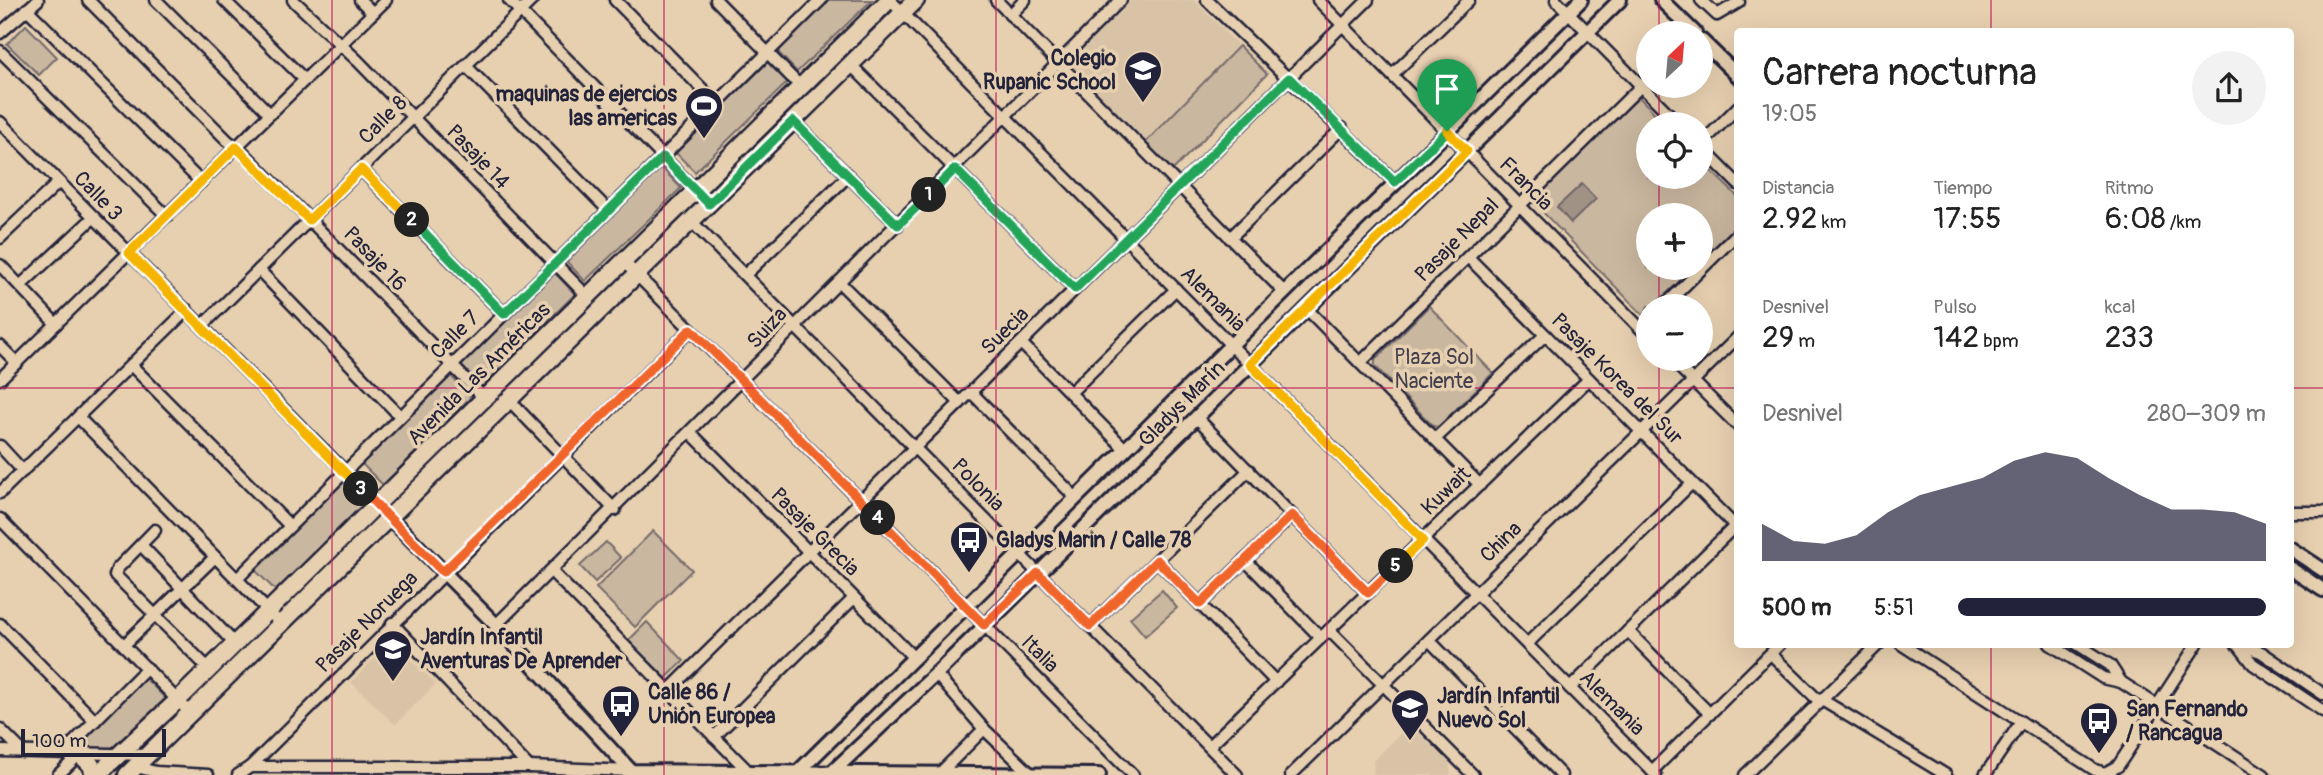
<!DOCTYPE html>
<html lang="es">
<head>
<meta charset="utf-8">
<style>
  :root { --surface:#fff; --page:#f2f2f2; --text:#222; --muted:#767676; --accent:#22223b }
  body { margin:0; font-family:Pangolin,sans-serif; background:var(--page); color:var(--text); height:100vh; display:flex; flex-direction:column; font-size:26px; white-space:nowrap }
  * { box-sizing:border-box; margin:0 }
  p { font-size:23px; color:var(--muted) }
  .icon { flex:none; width:38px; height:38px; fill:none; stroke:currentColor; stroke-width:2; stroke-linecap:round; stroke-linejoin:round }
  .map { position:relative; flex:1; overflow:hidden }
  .drawer { position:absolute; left:1734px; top:28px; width:560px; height:620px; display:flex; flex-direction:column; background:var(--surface); border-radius:7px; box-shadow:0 7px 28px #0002 }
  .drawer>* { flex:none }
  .needle { width:46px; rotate:26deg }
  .tools { position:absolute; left:1636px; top:21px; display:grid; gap:14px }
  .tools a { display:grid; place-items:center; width:77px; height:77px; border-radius:50%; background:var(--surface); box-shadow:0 7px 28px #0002; font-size:35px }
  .scale { position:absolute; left:21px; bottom:18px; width:145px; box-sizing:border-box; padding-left:7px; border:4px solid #22223b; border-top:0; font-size:19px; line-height:24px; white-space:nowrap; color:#22223b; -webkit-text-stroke:5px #e7d0b0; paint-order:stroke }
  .pin { position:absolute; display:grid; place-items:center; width:60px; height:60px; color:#fff; margin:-72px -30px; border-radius:50% 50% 50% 0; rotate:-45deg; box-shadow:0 0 7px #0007 }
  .pin .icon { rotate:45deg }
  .km { position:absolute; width:35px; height:35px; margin:-18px; border-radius:50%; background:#222; color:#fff; font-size:19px; line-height:35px; text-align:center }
  .round { display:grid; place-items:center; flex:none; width:74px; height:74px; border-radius:37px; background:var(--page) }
  .summary { display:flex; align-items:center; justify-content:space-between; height:119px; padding:0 28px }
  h1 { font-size:38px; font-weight:600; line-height:52px }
  .figures { display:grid; grid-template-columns:repeat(3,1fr); gap:10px; height:119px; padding:7px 28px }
  .figures div { display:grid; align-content:center }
  .figures b { font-size:30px; font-weight:600 }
  .figures small { font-size:19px; font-weight:400 }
  .figures p { font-size:19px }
  .chart { height:196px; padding:14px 28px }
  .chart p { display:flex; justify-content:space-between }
  .chart svg { width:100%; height:126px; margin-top:7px; fill:var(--accent); opacity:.7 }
  ul { padding:0 28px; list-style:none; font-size:23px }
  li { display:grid; grid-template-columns:112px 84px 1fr; align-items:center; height:52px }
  li i { height:18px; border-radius:9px; background:var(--accent) }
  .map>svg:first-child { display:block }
  .built { fill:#d9c3a7 }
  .green { fill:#cab79f; stroke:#766c6d; stroke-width:2 }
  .water { fill:#a19286; stroke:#6e6568; stroke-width:2 }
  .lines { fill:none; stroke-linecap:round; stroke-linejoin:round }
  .minor-casing { stroke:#22223b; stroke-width:15 }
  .tertiary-casing { stroke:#22223b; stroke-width:18 }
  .primary-casing { stroke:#22223b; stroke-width:21 }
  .minor { stroke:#e7d0b0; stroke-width:10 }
  .tertiary { stroke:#e7d0b0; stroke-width:12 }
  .primary { stroke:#e7d0b0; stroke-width:16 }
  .split-1-casing { stroke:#fff; stroke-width:14 }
  .split-2-casing { stroke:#fff; stroke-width:14 }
  .split-3-casing { stroke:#fff; stroke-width:14 }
  .split-4-casing { stroke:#fff; stroke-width:14 }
  .split-5-casing { stroke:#fff; stroke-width:14 }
  .split-6-casing { stroke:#fff; stroke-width:14 }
  .split-1 { stroke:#22a559; stroke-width:9 }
  .split-2 { stroke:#22a559; stroke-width:9 }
  .split-3 { stroke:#f5b400; stroke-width:9 }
  .split-4 { stroke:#f0652b; stroke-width:9 }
  .split-5 { stroke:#f0652b; stroke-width:9 }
  .split-6 { stroke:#f5b400; stroke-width:9 }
  .grid { fill:none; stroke:#c2185b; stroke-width:2; stroke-opacity:0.55 }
  .labels { text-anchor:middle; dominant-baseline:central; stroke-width:7; stroke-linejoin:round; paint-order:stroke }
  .poi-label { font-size:21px; font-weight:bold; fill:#22223b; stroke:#e7d0b0; text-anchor:start }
  .street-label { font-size:21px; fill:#22223b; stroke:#e7d0b0 }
  .park-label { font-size:21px; fill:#44404f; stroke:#e7d0b0 }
</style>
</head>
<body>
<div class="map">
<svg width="2323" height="775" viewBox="0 0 2323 775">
  <rect width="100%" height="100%" fill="#e7d0b0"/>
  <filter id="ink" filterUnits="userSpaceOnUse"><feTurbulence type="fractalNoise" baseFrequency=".0143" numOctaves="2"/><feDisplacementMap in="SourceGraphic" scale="14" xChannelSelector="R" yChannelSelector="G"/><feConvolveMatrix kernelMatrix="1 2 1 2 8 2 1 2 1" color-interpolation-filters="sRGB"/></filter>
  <g filter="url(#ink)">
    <!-- built -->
    <g class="built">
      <path d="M1132,0H1194L1239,46L1144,143L1064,64Z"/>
      <path d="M391,641L436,684L395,725L351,682Z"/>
      <path d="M1410,724L1449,762L1451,775H1374L1373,761Z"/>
    </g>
    <!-- green -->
    <g class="green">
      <path d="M827,0H872L797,72L776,50Z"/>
      <path d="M26,25L57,57L39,75L7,44Z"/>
      <path d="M1239,46L1267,74L1172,171L1144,144Z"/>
      <path d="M769,57L791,79L695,172L673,150Z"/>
      <path d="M1639,97L1665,124H1648V177H1701V161L1738,197V224L1701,260V215H1648V268H1693L1654,306H1648L1644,316L1532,201Z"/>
      <path d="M660,166L681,188L585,281L564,259Z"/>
      <path d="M551,269L575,294L482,387L458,364Z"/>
      <path d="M1429,306L1493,373L1438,427L1433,426L1375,366V360Z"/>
      <path d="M449,374L471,397L383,485L361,463Z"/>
      <path d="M343,481L365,504L277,592L255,570Z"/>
      <path d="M653,531L692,570L635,627L596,588Z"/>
      <path d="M606,542L621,558L595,582L580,566Z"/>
      <path d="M1162,590L1177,608L1145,636L1130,618Z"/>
      <path d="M647,622L684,661L666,678L628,641Z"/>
      <path d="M144,677L167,700L116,750H71Z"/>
    </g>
    <!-- water -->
    <path class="water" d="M1582,184L1596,199L1571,223L1557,207Z"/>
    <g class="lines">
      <defs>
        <g id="minor">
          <path d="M88,0L228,141L243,152L484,398"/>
          <path d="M156,0L270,114"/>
          <path d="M224,0L305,80"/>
          <path d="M293,0L358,61L588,297"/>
          <path d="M360,0L373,13"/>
          <path d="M509,0L709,204"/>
          <path d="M615,0L716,103"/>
          <path d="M716,0L801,87"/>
          <path d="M890,0L1656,775"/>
          <path d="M996,0L1284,292"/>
          <path d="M1207,0L1395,182"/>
          <path d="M1318,0L1648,336"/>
          <path d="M1556,0L1679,124"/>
          <path d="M1701,0L1717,15L1739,2"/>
          <path d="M27,9L201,182"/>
          <path d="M1010,15L1025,0"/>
          <path d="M0,33L38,0"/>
          <path d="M0,51L167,216"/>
          <path d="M851,65L1075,289"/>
          <path d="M466,66L608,210"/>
          <path d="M1392,75L1469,0"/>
          <path d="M793,121L898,225"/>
          <path d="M0,122L377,504"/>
          <path d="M1701,144L1738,107"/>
          <path d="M1701,147L1738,184"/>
          <path d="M361,169L504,314"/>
          <path d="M691,221L1237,775"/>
          <path d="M0,238L59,182"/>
          <path d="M1230,238L1342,128"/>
          <path d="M1468,257L1738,529"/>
          <path d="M623,261L1133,775"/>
          <path d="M0,265L56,324"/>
          <path d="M259,270L400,416"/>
          <path d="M745,275L848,176"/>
          <path d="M839,282L960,403"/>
          <path d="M20,286L93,218"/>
          <path d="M1664,306L1738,233"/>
          <path d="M1306,308L1480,485"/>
          <path d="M202,326L532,0"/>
          <path d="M1021,343L1125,449"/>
          <path d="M0,346L17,363"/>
          <path d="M1671,359L1738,426"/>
          <path d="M1360,363L1641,86"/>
          <path d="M131,365L290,526"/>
          <path d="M0,379L386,0"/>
          <path d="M971,392L1075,497"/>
          <path d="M1070,393L1176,289"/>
          <path d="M509,400L615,510"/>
          <path d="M78,417L281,624"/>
          <path d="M1196,417L1368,593"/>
          <path d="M691,433L913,657"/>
          <path d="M1435,439L1545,335"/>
          <path d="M0,446L23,471"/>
          <path d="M0,493L187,310"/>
          <path d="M2291,512H2323"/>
          <path d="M0,519L191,714"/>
          <path d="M155,530L117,569L115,575L209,669"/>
          <path d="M141,545L235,644"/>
          <path d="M1157,560L1276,682"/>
          <path d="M1245,560L1321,638"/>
          <path d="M551,571L749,772"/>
          <path d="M237,579L821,0"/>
          <path d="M1200,604L1292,515"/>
          <path d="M392,623L529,767"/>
          <path d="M0,624L95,721"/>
          <path d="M496,625L1121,0"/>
          <path d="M1090,626L1249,470"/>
          <path d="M1329,630L1473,775"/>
          <path d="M1628,631L1710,714"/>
          <path d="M1429,640L1561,775"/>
          <path d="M1527,644L1692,483"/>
          <path d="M1901,644L2095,770L2105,773"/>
          <path d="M2050,644L2103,678L2121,682L2264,775"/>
          <path d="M2077,644L2110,665L2121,682"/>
          <path d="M2236,644L2261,652L2323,694"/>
          <path d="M124,645L215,557"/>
          <path d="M2239,646L2253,664L2323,711"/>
          <path d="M1771,654L1820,702"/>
          <path d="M936,674L984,729L1030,773"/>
          <path d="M1570,688L1735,526"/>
          <path d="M669,690L1368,0"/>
          <path d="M1822,700L1946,775"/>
          <path d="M0,729L23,752"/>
          <path d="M714,737L854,598"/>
          <path d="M1209,746L1589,379"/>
          <path d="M0,751L146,755"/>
          <path d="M63,753L147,668"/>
          <path d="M136,767L156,772L208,775"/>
          <path d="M250,767H529L631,771V774"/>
          <path d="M1652,771L1780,644"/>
          <path d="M940,773L984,729"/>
          <path d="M2105,773L2118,766L2197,644"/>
          <path d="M58,775L80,754"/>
          <path d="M238,775L250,767L691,329"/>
          <path d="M1291,775L1738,337"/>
          <path d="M1745,775L1879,644"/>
          <path d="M1985,775L2021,722"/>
        </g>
        <g id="tertiary">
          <path d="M1661,0L1695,33"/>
          <path d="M1701,40L1738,76"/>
          <path d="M384,512L496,625L631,771L1099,775"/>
          <path d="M2291,549L2323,570"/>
          <path d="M2291,569L2323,590"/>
          <path d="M795,775L1581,0"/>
          <path d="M829,775L936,674L1620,0"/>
        </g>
        <g id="primary">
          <path d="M80,754L91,765L94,775"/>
          <path d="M97,775L178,700L889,0"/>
          <path d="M127,775L916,0"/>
        </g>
      </defs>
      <!-- minor casing -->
      <use href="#minor" class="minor-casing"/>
      <!-- tertiary casing -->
      <use href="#tertiary" class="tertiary-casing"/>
      <!-- primary casing -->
      <use href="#primary" class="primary-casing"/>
      <!-- minor -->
      <use href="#minor" class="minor"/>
      <!-- tertiary -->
      <use href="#tertiary" class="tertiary"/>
      <!-- primary -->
      <use href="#primary" class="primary"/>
    </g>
  </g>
  <g class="lines" filter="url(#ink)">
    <defs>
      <path id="split-1" d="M929,195L955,169L1075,289L1289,78L1395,182L1447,131"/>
      <path id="split-2" d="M412,220L504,314L663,157L709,204L793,121L898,225L929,195"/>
      <path id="split-3" d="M361,489L129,253L236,147L309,220L361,169L412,220"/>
      <path id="split-4" d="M361,489L443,572L691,329L878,518"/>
      <path id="split-5" d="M878,518L984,625L1038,573L1090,626L1157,560L1200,604L1292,515L1368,593L1396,566"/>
      <path id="split-6" d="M1396,566L1423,540L1250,364L1467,151L1447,131"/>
    </defs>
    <!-- split-1 casing -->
    <use href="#split-1" class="split-1-casing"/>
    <!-- split-2 casing -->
    <use href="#split-2" class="split-2-casing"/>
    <!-- split-3 casing -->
    <use href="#split-3" class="split-3-casing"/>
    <!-- split-4 casing -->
    <use href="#split-4" class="split-4-casing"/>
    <!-- split-5 casing -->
    <use href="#split-5" class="split-5-casing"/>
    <!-- split-6 casing -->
    <use href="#split-6" class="split-6-casing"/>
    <!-- split-1 -->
    <use href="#split-1" class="split-1"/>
    <!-- split-2 -->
    <use href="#split-2" class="split-2"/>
    <!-- split-3 -->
    <use href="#split-3" class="split-3"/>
    <!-- split-4 -->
    <use href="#split-4" class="split-4"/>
    <!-- split-5 -->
    <use href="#split-5" class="split-5"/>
    <!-- split-6 -->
    <use href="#split-6" class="split-6"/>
  </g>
  <!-- grid -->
  <path class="grid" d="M332,0V775M664,0V775M996,0V775M1327,0V775M1659,0V33M1991,0V32M1659,86V124M1659,177V215M1659,268V306M1659,359V775M0,388H1738M2291,388H2323M1991,644V775"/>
  <!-- icons -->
  <defs>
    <symbol id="school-pin" viewBox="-11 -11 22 30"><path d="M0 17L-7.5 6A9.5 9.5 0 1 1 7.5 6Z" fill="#22223b" stroke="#e7d0b0"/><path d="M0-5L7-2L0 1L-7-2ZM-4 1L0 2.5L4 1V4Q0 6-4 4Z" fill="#fff"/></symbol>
    <symbol id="stadium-pin" viewBox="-11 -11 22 30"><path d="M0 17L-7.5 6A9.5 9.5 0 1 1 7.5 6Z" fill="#22223b" stroke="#e7d0b0"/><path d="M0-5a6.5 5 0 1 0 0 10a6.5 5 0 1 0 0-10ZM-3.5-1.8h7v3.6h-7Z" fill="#fff"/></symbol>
    <symbol id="bus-pin" viewBox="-11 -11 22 30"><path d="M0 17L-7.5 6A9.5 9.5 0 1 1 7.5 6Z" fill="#22223b" stroke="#e7d0b0"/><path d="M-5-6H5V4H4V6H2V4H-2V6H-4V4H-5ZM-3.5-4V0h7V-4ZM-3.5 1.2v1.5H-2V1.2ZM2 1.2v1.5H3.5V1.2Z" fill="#fff"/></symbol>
  </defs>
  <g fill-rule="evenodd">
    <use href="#school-pin" x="1121" y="48" width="44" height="60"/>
    <use href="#stadium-pin" x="682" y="84" width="44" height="60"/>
    <use href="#bus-pin" x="947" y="518" width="44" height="60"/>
    <use href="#school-pin" x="371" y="627" width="44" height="60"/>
    <use href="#bus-pin" x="599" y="682" width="44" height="60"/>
    <use href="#school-pin" x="1388" y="686" width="44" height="60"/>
    <use href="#bus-pin" x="2077" y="699" width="44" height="60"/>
  </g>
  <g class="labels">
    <!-- poi labels -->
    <g class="poi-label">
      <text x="1116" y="58" text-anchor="end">Colegio<tspan x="1116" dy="24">Rupanic School</tspan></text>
      <text x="677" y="94" text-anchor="end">maquinas de ejercios<tspan x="677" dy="24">las americas</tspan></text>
      <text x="996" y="540">Gladys Marin / Calle 78</text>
      <text x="420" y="637">Jardín Infantil<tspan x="420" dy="24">Aventuras De Aprender</tspan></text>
      <text x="648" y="692">Calle 86 /<tspan x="648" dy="24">Unión Europea</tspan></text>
      <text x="1437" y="696">Jardín Infantil<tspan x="1437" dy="24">Nuevo Sol</tspan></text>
      <text x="2126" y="709">San Fernando<tspan x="2126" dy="24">/ Rancagua</tspan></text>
    </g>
    <!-- street labels -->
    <g class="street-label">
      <text transform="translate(383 120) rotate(-45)">Calle 8</text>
      <text transform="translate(478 157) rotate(46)">Pasaje 14</text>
      <text transform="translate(1526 184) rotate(45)">Francia</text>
      <text transform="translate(98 196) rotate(46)">Calle 3</text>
      <text transform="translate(1457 240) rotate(-45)">Pasaje Nepal</text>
      <text transform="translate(375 259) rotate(46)">Pasaje 16</text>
      <text transform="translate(1213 299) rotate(45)">Alemania</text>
      <text transform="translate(767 328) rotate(-47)">Suiza</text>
      <text transform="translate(1005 331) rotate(-45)">Suecia</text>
      <text transform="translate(455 335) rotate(-45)">Calle 7</text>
      <text transform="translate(479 374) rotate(-45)">Avenida Las Américas</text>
      <text transform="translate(1617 379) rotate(45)">Pasaje Korea del Sur</text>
      <text transform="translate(1182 404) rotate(-45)">Gladys Marín</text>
      <text transform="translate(978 485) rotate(45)">Polonia</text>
      <text transform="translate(1446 491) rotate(-44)">Kuwait</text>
      <text transform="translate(815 532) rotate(45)">Pasaje Grecia</text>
      <text transform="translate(1501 542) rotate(-44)">China</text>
      <text transform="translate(367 622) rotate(-45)">Pasaje Noruega</text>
      <text transform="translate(1040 654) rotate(45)">Italia</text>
      <text transform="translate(1612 703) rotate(45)">Alemania</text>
    </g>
    <!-- park labels -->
    <g class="park-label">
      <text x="1434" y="357">Plaza Sol<tspan x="1434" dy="24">Naciente</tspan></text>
    </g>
  </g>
</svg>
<div class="tools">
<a><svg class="needle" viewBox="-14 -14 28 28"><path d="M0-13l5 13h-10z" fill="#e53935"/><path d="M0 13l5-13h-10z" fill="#767676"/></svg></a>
<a><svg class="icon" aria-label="locate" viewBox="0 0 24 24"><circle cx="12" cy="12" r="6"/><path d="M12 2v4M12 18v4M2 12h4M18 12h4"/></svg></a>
<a>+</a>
<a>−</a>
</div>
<div class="scale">100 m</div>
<div class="pin" style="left:1447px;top:131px;background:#1e9e55"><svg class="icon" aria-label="arrive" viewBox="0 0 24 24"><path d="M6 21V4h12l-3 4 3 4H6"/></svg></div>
<b class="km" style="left:929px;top:195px">1</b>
<b class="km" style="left:412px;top:220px">2</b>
<b class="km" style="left:361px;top:489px">3</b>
<b class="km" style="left:878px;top:518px">4</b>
<b class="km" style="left:1396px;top:566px">5</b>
<section class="drawer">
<div class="summary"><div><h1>Carrera nocturna</h1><p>19:05</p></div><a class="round"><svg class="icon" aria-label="share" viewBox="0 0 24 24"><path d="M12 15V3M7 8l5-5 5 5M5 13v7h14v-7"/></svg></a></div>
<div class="figures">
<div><p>Distancia</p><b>2.92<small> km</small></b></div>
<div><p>Tiempo</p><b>17:55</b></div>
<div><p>Ritmo</p><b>6:08<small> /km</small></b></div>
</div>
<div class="figures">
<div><p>Desnivel</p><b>29<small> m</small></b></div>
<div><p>Pulso</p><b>142<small> bpm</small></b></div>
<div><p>kcal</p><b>233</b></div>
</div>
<div class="chart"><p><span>Desnivel</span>280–309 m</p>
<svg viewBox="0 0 160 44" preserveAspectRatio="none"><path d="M0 44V31L10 37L20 38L30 35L40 27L50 21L60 18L70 15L80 9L90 6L100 8L110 15L120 21L130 26L140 26L150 27L160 31V44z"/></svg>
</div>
<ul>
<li><b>500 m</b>5:51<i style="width:100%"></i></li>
</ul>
</section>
</div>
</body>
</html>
